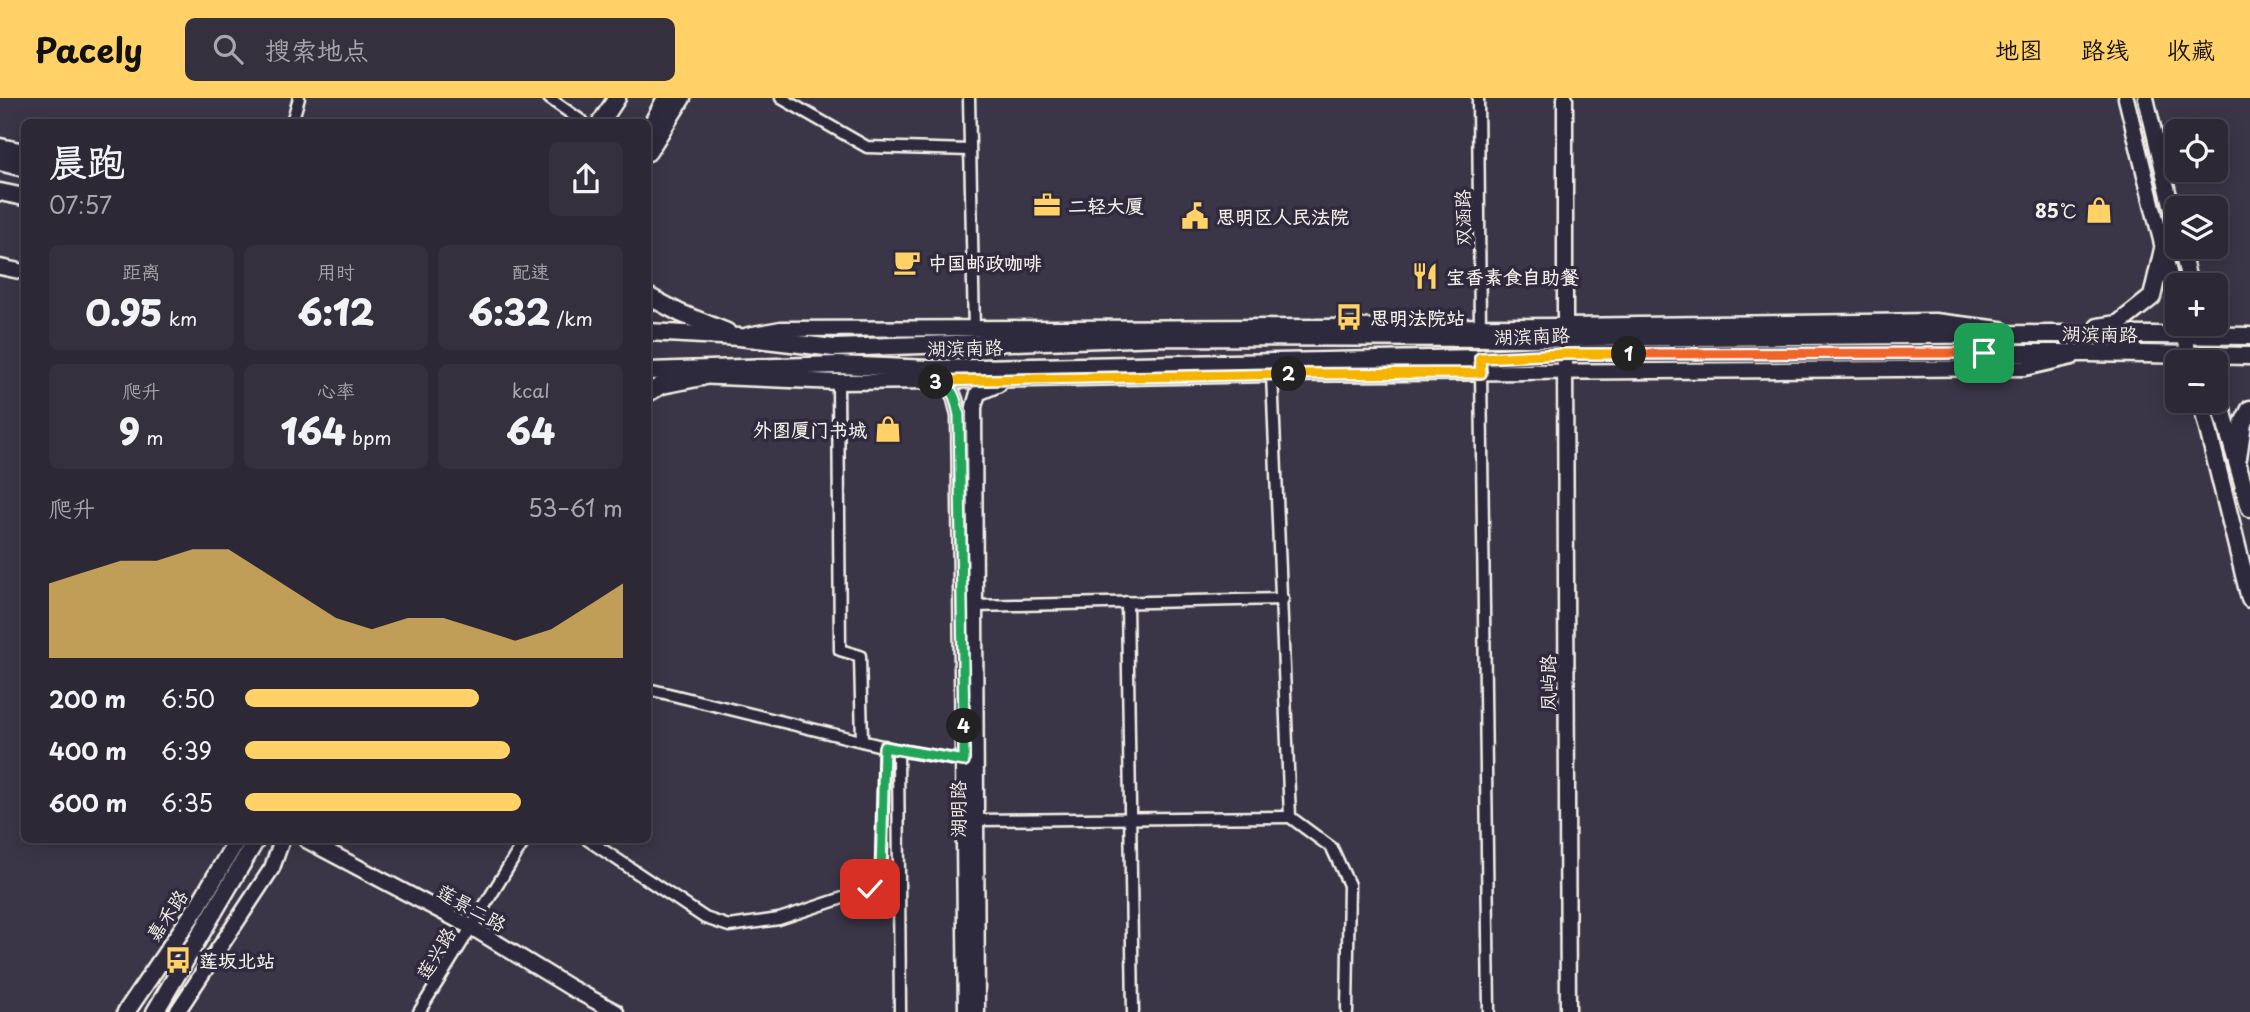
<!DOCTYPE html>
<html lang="zh">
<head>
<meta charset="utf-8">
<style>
  :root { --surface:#2c2835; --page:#34303d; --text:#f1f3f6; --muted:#a6a6ad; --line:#484450; --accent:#ffd166 }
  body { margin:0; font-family:"Playpen Sans","LXGW WenKai TC",sans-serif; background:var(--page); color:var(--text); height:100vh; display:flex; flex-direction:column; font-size:26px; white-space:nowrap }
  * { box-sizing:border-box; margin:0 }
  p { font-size:23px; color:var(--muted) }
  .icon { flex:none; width:38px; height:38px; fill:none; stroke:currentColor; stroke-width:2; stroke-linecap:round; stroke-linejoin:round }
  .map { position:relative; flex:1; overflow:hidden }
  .drawer { position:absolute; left:21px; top:21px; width:630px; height:724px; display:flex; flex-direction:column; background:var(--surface); border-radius:10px; box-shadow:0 4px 18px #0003,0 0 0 2px var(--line) }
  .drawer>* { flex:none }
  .buttons { position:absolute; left:2165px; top:21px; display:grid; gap:14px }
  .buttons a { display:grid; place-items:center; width:63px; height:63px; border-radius:10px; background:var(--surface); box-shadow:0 4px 18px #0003,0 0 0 2px var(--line); font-size:35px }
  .pin { position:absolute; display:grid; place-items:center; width:60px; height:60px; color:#fff; margin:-30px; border-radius:14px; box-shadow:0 4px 10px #0006 }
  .km { position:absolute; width:35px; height:35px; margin:-18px; border-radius:50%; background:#222; color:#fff; font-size:19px; line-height:35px; text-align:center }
  .round { display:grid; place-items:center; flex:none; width:74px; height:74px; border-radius:10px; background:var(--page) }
  .headline { display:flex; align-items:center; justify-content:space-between; height:119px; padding:0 28px }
  h1 { font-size:38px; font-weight:800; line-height:52px }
  .stats { display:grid; grid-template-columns:repeat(3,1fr); gap:10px; height:119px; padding:7px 28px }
  .stats div { display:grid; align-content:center; border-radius:10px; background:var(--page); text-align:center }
  .stats b { font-size:35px; font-weight:800 }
  .stats small { font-size:19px; font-weight:400 }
  .stats p { font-size:19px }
  .chart { height:196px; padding:14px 28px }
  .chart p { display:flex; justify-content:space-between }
  .chart svg { width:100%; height:126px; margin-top:7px; fill:var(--accent); opacity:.7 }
  ul { padding:0 28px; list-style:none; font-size:23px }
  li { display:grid; grid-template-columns:112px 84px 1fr; align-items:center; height:52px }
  li i { height:18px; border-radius:9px; background:var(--accent) }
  header { display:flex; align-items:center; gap:42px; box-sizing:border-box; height:98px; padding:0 35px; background:var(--accent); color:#111 }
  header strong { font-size:33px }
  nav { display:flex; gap:38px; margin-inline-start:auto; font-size:24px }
  .search { width:490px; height:63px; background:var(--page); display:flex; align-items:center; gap:18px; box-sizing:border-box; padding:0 24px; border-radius:10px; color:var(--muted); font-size:26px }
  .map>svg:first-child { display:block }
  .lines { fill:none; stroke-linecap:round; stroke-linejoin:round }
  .street-casing { stroke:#f4f1e8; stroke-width:15 }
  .secondary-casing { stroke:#f4f1e8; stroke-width:19 }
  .primary-casing { stroke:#f4f1e8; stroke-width:21 }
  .street { stroke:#2f2a3d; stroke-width:10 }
  .secondary { stroke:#2f2a3d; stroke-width:14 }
  .primary { stroke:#2f2a3d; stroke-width:16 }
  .split-1-casing { stroke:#fff; stroke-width:14 }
  .split-2-casing { stroke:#fff; stroke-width:14 }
  .split-3-casing { stroke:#fff; stroke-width:14 }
  .split-4-casing { stroke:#fff; stroke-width:14 }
  .split-5-casing { stroke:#fff; stroke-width:14 }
  .split-1 { stroke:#f0652b; stroke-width:9 }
  .split-2 { stroke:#f5b400; stroke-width:9 }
  .split-3 { stroke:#f5b400; stroke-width:9 }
  .split-4 { stroke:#22a559; stroke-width:9 }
  .split-5 { stroke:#22a559; stroke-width:9 }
  .labels { text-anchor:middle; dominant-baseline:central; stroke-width:7; stroke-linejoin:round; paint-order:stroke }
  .poi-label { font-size:19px; font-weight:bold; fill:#f4f1e8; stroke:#2f2a3d; text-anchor:start }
  .street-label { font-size:19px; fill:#f4f1e8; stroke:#2f2a3d }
</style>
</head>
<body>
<header>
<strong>Pacely</strong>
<div class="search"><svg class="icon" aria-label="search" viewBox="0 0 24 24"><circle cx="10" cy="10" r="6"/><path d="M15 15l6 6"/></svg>搜索地点</div>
<nav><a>地图</a><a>路线</a><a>收藏</a></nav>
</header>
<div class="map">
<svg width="2250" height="914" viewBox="0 0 2250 914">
  <rect width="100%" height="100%" fill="#3b3647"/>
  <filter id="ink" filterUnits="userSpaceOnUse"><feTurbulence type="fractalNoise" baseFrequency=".0143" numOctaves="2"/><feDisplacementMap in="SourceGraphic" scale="14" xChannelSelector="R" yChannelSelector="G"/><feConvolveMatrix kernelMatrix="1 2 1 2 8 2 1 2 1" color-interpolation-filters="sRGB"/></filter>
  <g filter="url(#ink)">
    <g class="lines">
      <defs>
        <g id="street">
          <path d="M549,0L583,24"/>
          <path d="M781,0L867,49L970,52"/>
          <path d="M969,0L974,232"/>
          <path d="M1478,0L1480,232"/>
          <path d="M292,24L299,0"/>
          <path d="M1481,271L1489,914"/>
          <path d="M1272,276L1290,719L1332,750L1349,787L1347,914"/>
          <path d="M838,284L840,552L860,558L862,643"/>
          <path d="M1127,504L1133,914"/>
          <path d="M975,508L1283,501"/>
          <path d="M648,591L898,652L964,663"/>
          <path d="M898,652L900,914"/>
          <path d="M976,722L1290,719"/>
          <path d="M588,742L705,820L729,828L779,821L870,791L881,779L884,648"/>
          <path d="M419,914L525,742"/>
        </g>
        <g id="secondary">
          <path d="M2126,0L2177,207"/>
          <path d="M2146,0L2177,132"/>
          <path d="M2181,149L2190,187"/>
          <path d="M0,169L24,174"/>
          <path d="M2182,226L2189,257"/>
          <path d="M1565,235V0"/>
          <path d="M748,237L781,231L1564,228L1935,223L2001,231"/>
          <path d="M1565,264L1568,914"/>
          <path d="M694,278L838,284L935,283L1272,276L2025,270L2072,259"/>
          <path d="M936,284C957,293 953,297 959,317L966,914"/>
          <path d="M306,742L471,829L571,890L616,914"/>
          <path d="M177,914L272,770L282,742"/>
          <path d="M977,914L974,309L978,295L999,286"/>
        </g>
        <g id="primary">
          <path d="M601,24L617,0"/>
          <path d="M648,34L666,0"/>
          <path d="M0,49L24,54"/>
          <path d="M648,54L682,0"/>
          <path d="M0,64L24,70"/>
          <path d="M0,94L24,99"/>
          <path d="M648,198L680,215L727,234"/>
          <path d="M2098,229L2118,226L2152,199L2163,151"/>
          <path d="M648,234L739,239L834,250L1162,239L1565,240L2051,236L2250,238"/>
          <path d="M648,273L838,267L930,271L1480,260L1565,256L2089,255L2250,258"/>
          <path d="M2216,290L2250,410"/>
          <path d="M648,295L662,287L702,279"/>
          <path d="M2201,303L2250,501"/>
          <path d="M2238,360L2243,325L2250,311"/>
          <path d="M126,914L198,808L237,742"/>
          <path d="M155,914L256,742"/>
        </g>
      </defs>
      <!-- street casing -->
      <use href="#street" class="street-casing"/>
      <!-- secondary casing -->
      <use href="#secondary" class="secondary-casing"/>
      <!-- primary casing -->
      <use href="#primary" class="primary-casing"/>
      <!-- street -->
      <use href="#street" class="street"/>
      <!-- secondary -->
      <use href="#secondary" class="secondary"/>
      <!-- primary -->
      <use href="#primary" class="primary"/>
    </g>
  </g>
  <g class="lines" filter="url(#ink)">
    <defs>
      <path id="split-1" d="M1629,256L1984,255"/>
      <path id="split-2" d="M1289,276L1481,275L1480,260L1565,256H1629"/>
      <path id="split-3" d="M936,284L935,283L1289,276"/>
      <path id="split-4" d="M936,284C956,293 954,297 959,317L964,628"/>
      <path id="split-5" d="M870,791L881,779L884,649L964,663V628"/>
    </defs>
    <!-- split-1 casing -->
    <use href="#split-1" class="split-1-casing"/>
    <!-- split-2 casing -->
    <use href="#split-2" class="split-2-casing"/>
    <!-- split-3 casing -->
    <use href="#split-3" class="split-3-casing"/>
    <!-- split-4 casing -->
    <use href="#split-4" class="split-4-casing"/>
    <!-- split-5 casing -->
    <use href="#split-5" class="split-5-casing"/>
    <!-- split-1 -->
    <use href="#split-1" class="split-1"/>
    <!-- split-2 -->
    <use href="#split-2" class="split-2"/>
    <!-- split-3 -->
    <use href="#split-3" class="split-3"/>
    <!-- split-4 -->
    <use href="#split-4" class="split-4"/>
    <!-- split-5 -->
    <use href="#split-5" class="split-5"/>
  </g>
  <!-- icons -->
  <defs>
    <symbol id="office-bare" viewBox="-9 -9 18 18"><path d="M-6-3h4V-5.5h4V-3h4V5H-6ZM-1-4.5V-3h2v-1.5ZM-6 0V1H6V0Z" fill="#ffd166" stroke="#2f2a3d" stroke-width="2.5" paint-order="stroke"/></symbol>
    <symbol id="shop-bare" viewBox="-9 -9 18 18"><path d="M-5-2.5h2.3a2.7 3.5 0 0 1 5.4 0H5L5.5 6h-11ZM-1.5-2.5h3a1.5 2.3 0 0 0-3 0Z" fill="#ffd166" stroke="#2f2a3d" stroke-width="2.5" paint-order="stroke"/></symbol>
    <symbol id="civic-bare" viewBox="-9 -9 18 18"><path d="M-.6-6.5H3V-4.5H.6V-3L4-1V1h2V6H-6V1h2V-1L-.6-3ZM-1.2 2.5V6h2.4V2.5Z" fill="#ffd166" stroke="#2f2a3d" stroke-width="2.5" paint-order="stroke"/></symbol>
    <symbol id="cafe-bare" viewBox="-9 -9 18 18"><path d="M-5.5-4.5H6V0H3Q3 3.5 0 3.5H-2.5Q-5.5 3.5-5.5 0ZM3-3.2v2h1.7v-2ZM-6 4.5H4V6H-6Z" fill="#ffd166" stroke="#2f2a3d" stroke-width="2.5" paint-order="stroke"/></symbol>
    <symbol id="restaurant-bare" viewBox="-9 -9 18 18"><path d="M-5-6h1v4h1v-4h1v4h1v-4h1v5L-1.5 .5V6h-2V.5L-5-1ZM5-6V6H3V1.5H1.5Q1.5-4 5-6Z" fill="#ffd166" stroke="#2f2a3d" stroke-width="2.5" paint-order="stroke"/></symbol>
    <symbol id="bus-bare" viewBox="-9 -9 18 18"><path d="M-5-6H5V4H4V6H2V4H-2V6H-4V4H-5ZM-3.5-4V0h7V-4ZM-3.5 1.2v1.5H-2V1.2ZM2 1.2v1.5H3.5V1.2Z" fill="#ffd166" stroke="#2f2a3d" stroke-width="2.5" paint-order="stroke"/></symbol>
  </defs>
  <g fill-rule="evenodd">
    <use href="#office-bare" x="1028" y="88" width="38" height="38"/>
    <use href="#shop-bare" x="2080" y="93" width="38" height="38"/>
    <use href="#civic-bare" x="1176" y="99" width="38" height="38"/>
    <use href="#cafe-bare" x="888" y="145" width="38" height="38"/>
    <use href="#restaurant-bare" x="1406" y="159" width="38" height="38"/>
    <use href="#bus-bare" x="1330" y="200" width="38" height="38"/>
    <use href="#shop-bare" x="869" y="312" width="38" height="38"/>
    <use href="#bus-bare" x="159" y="843" width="38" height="38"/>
  </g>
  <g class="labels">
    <!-- poi labels -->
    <g class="poi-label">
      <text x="1068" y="107">二轻大厦</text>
      <text x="2078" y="112" text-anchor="end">85℃</text>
      <text x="1216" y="118">思明区人民法院</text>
      <text x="928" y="164">中国邮政咖啡</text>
      <text x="1446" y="178">宝香素食自助餐</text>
      <text x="1370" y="219">思明法院站</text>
      <text x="867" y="331" text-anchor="end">外图厦门书城</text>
      <text x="199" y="862">莲坂北站</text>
    </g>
    <!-- street labels -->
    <g class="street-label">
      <text transform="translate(1462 120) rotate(-91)">双涵路</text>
      <text transform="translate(2100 235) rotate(1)">湖滨南路</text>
      <text transform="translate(1532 237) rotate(-2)">湖滨南路</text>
      <text transform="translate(965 249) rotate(-1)">湖滨南路</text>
      <text transform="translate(1547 585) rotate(-90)">凤屿路</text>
      <text transform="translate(957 711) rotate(-90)">湖明路</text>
      <text transform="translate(472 809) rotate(29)">莲景二路</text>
      <text transform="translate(166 817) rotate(-56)">嘉禾路</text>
      <text transform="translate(435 855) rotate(-59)">莲兴路</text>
    </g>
  </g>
</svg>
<div class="buttons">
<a><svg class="icon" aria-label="locate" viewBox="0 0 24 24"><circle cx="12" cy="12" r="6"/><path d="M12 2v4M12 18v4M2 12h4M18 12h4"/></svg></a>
<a><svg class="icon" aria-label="layers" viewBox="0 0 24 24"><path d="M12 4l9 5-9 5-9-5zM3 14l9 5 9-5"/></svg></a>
<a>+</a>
<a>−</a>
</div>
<div class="pin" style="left:1984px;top:255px;background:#1e9e55"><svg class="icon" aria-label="arrive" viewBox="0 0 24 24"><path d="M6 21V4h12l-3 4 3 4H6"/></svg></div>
<div class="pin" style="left:870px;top:791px;background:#d93025"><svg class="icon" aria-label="check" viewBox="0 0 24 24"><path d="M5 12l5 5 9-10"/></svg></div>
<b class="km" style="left:1629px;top:256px">1</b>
<b class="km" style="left:1289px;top:276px">2</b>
<b class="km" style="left:936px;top:284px">3</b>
<b class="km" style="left:964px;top:628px">4</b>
<section class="drawer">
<div class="headline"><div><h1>晨跑</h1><p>07:57</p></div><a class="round"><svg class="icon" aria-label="share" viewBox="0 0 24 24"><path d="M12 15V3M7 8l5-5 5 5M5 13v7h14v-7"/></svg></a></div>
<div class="stats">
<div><p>距离</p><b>0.95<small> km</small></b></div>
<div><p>用时</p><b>6:12</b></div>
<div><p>配速</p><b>6:32<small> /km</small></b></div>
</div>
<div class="stats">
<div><p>爬升</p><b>9<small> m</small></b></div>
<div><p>心率</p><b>164<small> bpm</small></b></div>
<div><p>kcal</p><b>64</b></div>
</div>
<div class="chart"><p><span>爬升</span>53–61 m</p>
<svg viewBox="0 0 160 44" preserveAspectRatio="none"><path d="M0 44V18L10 14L20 10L30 10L40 6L50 6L60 14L70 22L80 30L90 34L100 30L110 30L120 34L130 38L140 34L150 26L160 18V44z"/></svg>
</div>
<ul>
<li><b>200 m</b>6:50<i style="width:62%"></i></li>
<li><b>400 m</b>6:39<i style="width:70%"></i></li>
<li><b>600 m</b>6:35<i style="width:73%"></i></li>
</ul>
</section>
</div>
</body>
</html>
